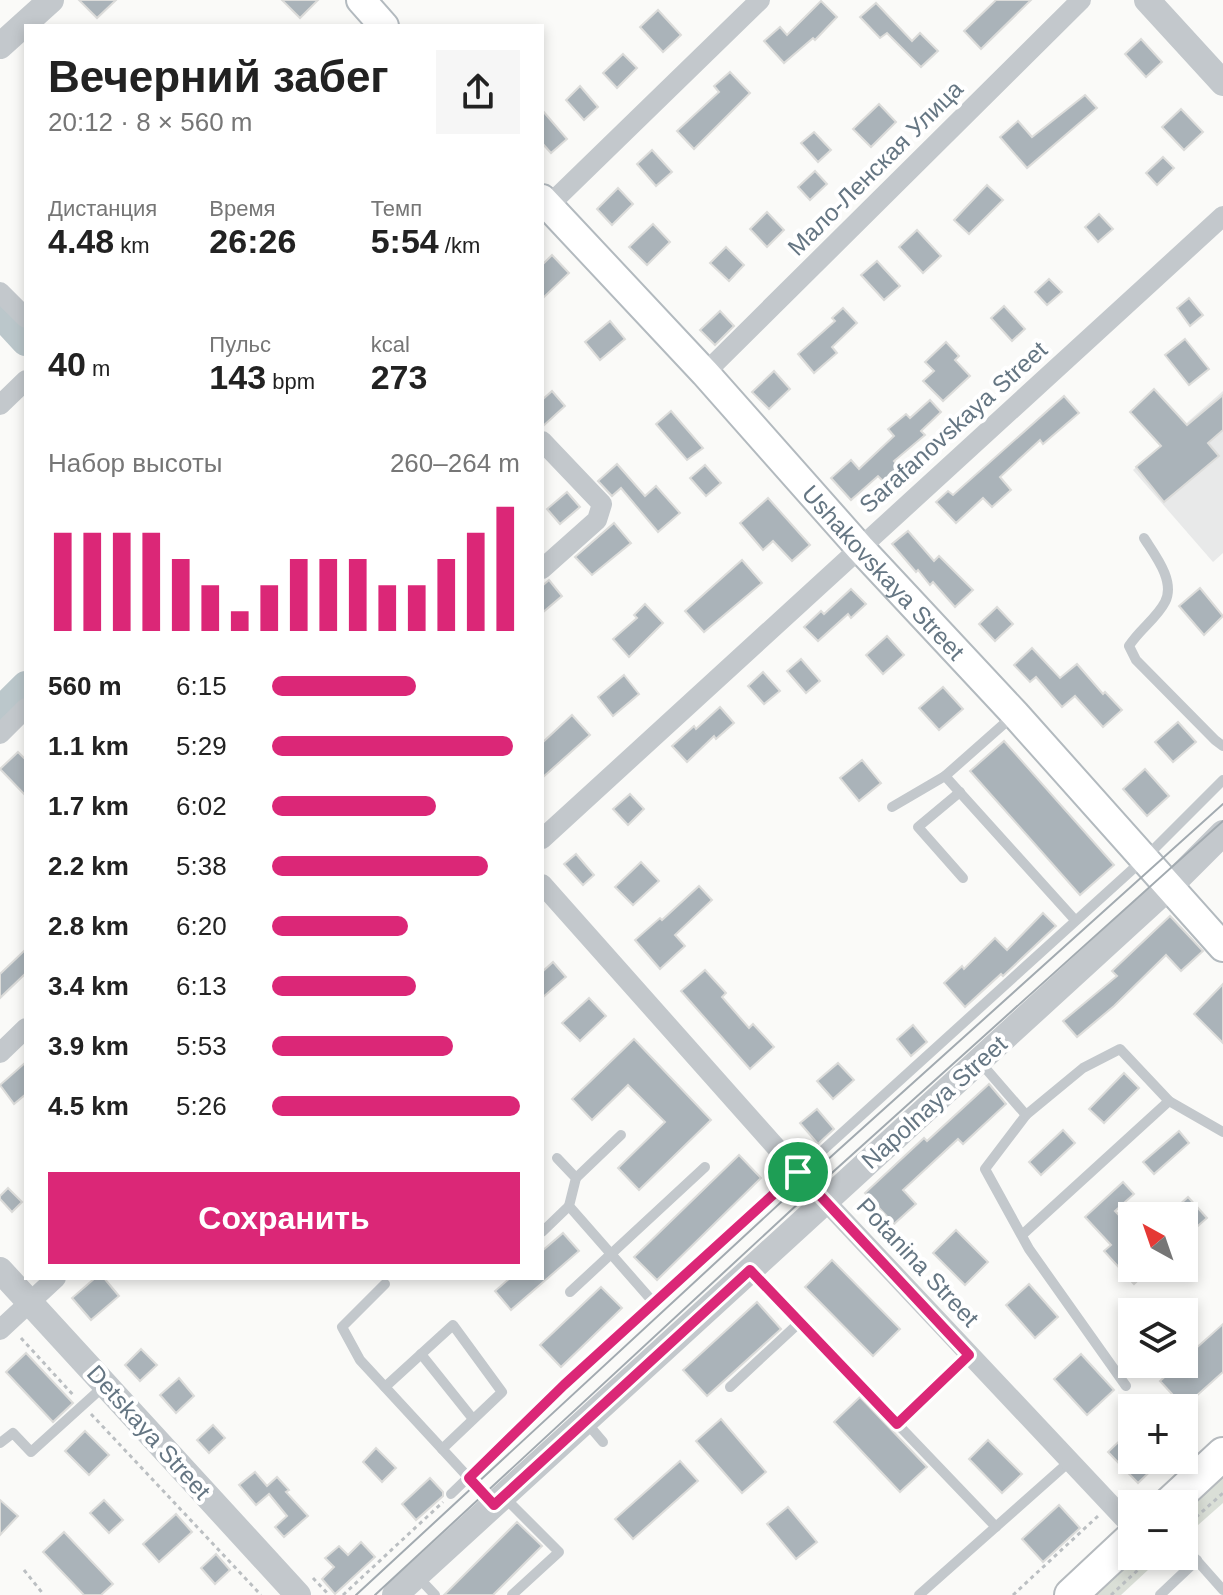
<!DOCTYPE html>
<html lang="ru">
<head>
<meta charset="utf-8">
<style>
  :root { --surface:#fff; --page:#f6f6f6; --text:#222; --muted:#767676; --accent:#db2777 }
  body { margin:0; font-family:Arial,sans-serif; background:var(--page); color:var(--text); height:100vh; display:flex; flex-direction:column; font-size:30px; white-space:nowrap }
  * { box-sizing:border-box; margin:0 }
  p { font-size:26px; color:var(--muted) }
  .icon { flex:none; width:44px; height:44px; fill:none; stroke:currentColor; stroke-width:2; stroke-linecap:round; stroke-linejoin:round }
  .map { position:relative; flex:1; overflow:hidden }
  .side { position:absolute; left:24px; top:24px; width:520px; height:1256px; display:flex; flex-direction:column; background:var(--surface); border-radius:0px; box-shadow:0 4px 12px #0003 }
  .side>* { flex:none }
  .needle { width:52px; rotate:320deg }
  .buttons { position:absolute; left:1118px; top:1202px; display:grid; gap:16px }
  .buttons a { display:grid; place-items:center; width:80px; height:80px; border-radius:0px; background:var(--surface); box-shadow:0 4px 12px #0003; font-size:40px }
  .pin { position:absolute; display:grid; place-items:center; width:68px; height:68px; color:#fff; margin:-34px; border:4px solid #fff; border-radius:50%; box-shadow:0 2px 8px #0007 }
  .round { display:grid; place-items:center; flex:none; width:84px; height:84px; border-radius:0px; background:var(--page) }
  .overview { display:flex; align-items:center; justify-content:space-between; height:136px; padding:0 24px }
  h1 { font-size:44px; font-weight:800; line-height:60px }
  .figures { display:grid; grid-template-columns:repeat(3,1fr); gap:12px; height:136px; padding:8px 24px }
  .figures div { display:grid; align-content:center }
  .figures b { font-size:34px; font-weight:800 }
  .figures small { font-size:22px; font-weight:400 }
  .figures p { font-size:22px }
  .chart { height:224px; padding:16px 24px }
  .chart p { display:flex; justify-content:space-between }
  .chart svg { width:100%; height:144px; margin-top:8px; stroke:var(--accent); stroke-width:6 }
  .button { display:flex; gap:16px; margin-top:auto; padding:16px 24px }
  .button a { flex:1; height:92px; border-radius:0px; background:var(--accent); color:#fff; font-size:32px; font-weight:800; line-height:92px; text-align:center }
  ul { padding:0 24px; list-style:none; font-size:26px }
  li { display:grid; grid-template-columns:128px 96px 1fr; align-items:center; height:60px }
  li i { height:20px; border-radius:10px; background:var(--accent) }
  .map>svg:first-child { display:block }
  .built { fill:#e8e9e9 }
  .green { fill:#dadfd7 }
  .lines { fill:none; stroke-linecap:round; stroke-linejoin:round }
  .river { stroke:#bbc7cb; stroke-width:30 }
  .building { fill:#aab3b9; stroke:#dcdcda; stroke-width:2 }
  .secondary-casing { stroke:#b3babf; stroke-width:32 }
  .primary-casing { stroke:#b5babe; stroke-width:36 }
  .path { stroke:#bbbfc2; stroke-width:3; stroke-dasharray:4 4; stroke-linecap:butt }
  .service { stroke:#c3c8cc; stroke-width:10 }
  .minor { stroke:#c3c8cc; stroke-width:20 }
  .tertiary { stroke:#c3c8cc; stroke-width:26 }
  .secondary { stroke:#fff; stroke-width:28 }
  .primary { stroke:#fff; stroke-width:32 }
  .tram { stroke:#a2aab0; stroke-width:2 }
  .route-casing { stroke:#fff; stroke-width:16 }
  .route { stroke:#db2777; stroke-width:10 }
  .labels { text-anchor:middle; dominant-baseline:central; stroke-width:8; stroke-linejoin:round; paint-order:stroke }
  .street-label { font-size:24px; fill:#657683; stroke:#fff }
</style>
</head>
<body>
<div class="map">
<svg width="1223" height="1595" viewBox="0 0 1223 1595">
  <rect width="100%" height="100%" fill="#fafaf8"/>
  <!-- built -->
  <path class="built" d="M1223,391V553L1213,562L1133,470Z"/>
  <!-- green -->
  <g class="green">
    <path d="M1223,1476V1503L1189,1533L1184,1529V1512Z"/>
    <path d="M1134,1556H1163L1121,1595H1092Z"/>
  </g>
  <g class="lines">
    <!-- river -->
    <g class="river">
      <path d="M0,313L26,341"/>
      <path d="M0,712L26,686"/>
    </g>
  </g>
  <!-- building -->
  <g class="building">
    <path d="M79,0H116L97,18Z"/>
    <path d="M282,0H318L300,18Z"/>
    <path d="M996,0H1031L981,49L964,31Z"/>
    <path d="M821,1L837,17L815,40L813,38L784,63L764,41L780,27L787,35Z"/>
    <path d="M876,3L912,41L920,33L938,51L921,67L887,33L880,38L860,17Z"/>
    <path d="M658,10L681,35L663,52L640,27Z"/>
    <path d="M1141,39L1162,62L1146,77L1125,54Z"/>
    <path d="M623,54L637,68L617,88L603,73Z"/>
    <path d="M730,72L750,93L694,149L677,131L719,92L714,86Z"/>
    <path d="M580,86L598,107L584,120L566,100Z"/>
    <path d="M1085,95L1097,108L1027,168L1000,137L1018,121L1032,137Z"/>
    <path d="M879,104L896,122L871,147L853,129Z"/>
    <path d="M1181,109L1203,132L1184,150L1162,127Z"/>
    <path d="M542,110L567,139L551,153L542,143Z"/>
    <path d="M814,132L831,150L818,162L801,143Z"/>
    <path d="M652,150L672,172L656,186L637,164Z"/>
    <path d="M1163,157L1174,168L1157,185L1146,173Z"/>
    <path d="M815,171L827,184L810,200L798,187Z"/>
    <path d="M987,185L1003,200L969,234L954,220Z"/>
    <path d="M618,188L633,204L612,225L597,209Z"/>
    <path d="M767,212L784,230L767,247L750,229Z"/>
    <path d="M1099,214L1113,229L1098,242L1085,227Z"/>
    <path d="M653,224L670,242L647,265L629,247Z"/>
    <path d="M917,230L941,256L923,273L899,247Z"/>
    <path d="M726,247L744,265L729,281L710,263Z"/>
    <path d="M552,255L569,273L542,299V265Z"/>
    <path d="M877,261L900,286L884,300L861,275Z"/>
    <path d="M1049,279L1062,292L1047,305L1035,292Z"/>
    <path d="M1189,298L1203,315L1190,326L1177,308Z"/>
    <path d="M1004,306L1025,329L1012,341L991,318Z"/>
    <path d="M843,308L857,323L832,347L837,353L814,373L798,354L835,321L832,318Z"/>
    <path d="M720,311L734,326L715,345L700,330Z"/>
    <path d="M610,321L625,339L600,360L585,342Z"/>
    <path d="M1185,339L1209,369L1189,385L1165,355Z"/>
    <path d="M946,342L959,356L955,360L970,376L943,401L923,381L934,371L925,362Z"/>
    <path d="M774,371L790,389L769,409L752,392Z"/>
    <path d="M1154,389L1187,425L1223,395V430L1208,443L1219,456L1164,502L1136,467L1161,446L1130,412Z"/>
    <path d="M552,391L565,406L542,427V400Z"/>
    <path d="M1064,396L1079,413L1043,444L1040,440L1000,477L1011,490L992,507L983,498L956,523L936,502L948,491L953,495Z"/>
    <path d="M930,400L941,412L921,431L925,435L894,461L900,468L884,482L878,476L851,500L831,478L851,460L859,469L894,436L888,429L906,414L910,418Z"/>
    <path d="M671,411L703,448L687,460L656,424Z"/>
    <path d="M617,464L645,496L656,486L680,513L658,532L621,488L612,496L598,481Z"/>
    <path d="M705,465L721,483L706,496L690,478Z"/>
    <path d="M567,492L580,507L560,524L547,509Z"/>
    <path d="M768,498L810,545L792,561L773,541L763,550L740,523Z"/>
    <path d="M614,523L631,543L592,575L575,557Z"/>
    <path d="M908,531L934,561L939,556L973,590L955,607L933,582L930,585L918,570L916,572L892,544Z"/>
    <path d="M742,560L762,583L704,632L685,611Z"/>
    <path d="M549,580L562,596L542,613V586Z"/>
    <path d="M1200,588L1223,616L1204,635L1179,606Z"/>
    <path d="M851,589L866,604L851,618L848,614L818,641L804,627L821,611L824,614Z"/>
    <path d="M645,604L663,623L629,657L613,639L637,618L634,615Z"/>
    <path d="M997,607L1013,624L995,641L979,624Z"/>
    <path d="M887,636L904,655L883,674L866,655Z"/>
    <path d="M1032,648L1060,678L1077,664L1103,694L1105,692L1122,710L1103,727L1075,696L1062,707L1036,677L1030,682L1014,665Z"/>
    <path d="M801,659L820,681L806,693L787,671Z"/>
    <path d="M763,672L780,691L764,704L748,686Z"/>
    <path d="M624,675L639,694L613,716L598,697Z"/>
    <path d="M943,687L963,709L939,730L919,708Z"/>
    <path d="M720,707L734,723L716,739L714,736L687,762L672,746L694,726L696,729Z"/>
    <path d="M572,715L590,735L542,778V743Z"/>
    <path d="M1178,722L1196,742L1173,762L1155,742Z"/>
    <path d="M1004,741L1114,865L1080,895L970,771Z"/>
    <path d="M18,752L26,760V796L0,769Z"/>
    <path d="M862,760L881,783L859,801L840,778Z"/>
    <path d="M1145,769L1169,796L1147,816L1123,789Z"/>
    <path d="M630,794L644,809L628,825L613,809Z"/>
    <path d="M576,854L594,875L583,885L564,864Z"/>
    <path d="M641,862L659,881L633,905L615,887Z"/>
    <path d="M699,886L712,900L675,935L685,946L660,969L635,940L660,918L662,920Z"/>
    <path d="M1043,913L1056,926L1003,976L1001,974L965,1007L944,983L962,966L964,969L995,938L1007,950Z"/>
    <path d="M1170,916L1203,951L1181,971L1166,955L1114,1006L1077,1037L1063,1021L1117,976L1112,971Z"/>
    <path d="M26,949V973L0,998V974Z"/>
    <path d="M553,962L566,977L542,998V972Z"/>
    <path d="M705,970L726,993L722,997L749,1028L753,1024L774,1047L750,1069L681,991Z"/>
    <path d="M1223,984V1043L1194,1014Z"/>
    <path d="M589,998L606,1016L580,1041L562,1023Z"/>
    <path d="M913,1025L927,1042L911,1056L897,1039Z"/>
    <path d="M634,1039L711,1120L639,1190L618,1168L665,1122L628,1085L592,1120L572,1099Z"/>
    <path d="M26,1062V1094L14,1104L0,1085Z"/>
    <path d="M838,1063L854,1080L833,1099L817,1081Z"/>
    <path d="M1124,1073L1139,1088L1104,1123L1089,1109Z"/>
    <path d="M989,1084L1006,1104L963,1144L958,1139L903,1190L916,1204L894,1224L865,1193L924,1138L927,1141Z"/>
    <path d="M817,1109L834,1129L818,1144L800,1123Z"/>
    <path d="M1063,1130L1075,1143L1041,1175L1029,1162Z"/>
    <path d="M1179,1131L1189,1143L1154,1174L1143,1162Z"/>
    <path d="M739,1155L761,1178L657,1280L634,1257Z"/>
    <path d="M1123,1182L1134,1194L1115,1211L1132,1229V1268H1151L1134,1284L1104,1251L1111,1245L1085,1217Z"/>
    <path d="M8,1188L22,1202L12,1212L0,1199V1196Z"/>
    <path d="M1188,1197L1207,1218L1184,1238V1216H1167Z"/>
    <path d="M956,1230L988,1262L965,1285L933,1253Z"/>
    <path d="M563,1233L579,1251L511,1310L495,1291L510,1278H542V1251Z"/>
    <path d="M832,1260L900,1329L873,1356L805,1287Z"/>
    <path d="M95,1278H104L119,1296L91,1320L72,1298Z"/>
    <path d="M1029,1284L1058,1317L1035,1338L1006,1305Z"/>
    <path d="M601,1287L622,1308L561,1367L540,1345Z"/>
    <path d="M757,1302L781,1329L707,1396L683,1370Z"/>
    <path d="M1223,1324V1372L1184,1407L1160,1381L1179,1364H1184V1359Z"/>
    <path d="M141,1349L157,1365L140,1381L125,1365Z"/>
    <path d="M26,1353L73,1403L53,1422L6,1372Z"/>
    <path d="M1081,1354L1114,1390L1087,1415L1054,1379Z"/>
    <path d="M179,1378L194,1396L176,1413L160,1395Z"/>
    <path d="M860,1397L927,1467L900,1492L834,1422Z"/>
    <path d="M721,1419L766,1472L742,1493L696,1441Z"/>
    <path d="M213,1425L225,1438L209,1453L197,1440Z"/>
    <path d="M1132,1429V1460H1162L1138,1483L1108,1452Z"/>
    <path d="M85,1431L109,1455L89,1475L65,1451Z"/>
    <path d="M988,1440L1022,1474L1002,1493L969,1459Z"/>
    <path d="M376,1448L396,1468L382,1482L363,1462Z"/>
    <path d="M680,1461L698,1481L633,1539L615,1519Z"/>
    <path d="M255,1472L267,1486L277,1477L289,1490L286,1492L308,1516L284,1537L275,1527L287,1516L269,1494L256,1505L239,1485Z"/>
    <path d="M430,1478L443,1492V1496L416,1520L402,1504Z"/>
    <path d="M0,1500L18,1516L0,1535Z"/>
    <path d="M104,1500L123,1520L109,1533L90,1513Z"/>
    <path d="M1059,1505L1080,1528L1043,1562L1022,1539Z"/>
    <path d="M788,1507L817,1542L796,1559L767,1524Z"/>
    <path d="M176,1514L192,1532L159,1562L143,1544Z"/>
    <path d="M517,1522L542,1546L493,1595H444Z"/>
    <path d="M64,1532L113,1584L101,1595H84L43,1552Z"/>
    <path d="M361,1542L375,1557L335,1594L322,1579L334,1567L325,1558L339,1546L348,1555Z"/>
    <path d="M216,1554L230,1570L215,1584L201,1568Z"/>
  </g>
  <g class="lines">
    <defs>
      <g id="secondary">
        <path d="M361,0L384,26"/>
        <path id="s1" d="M542,199L705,373L860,548L1015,714L1223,947"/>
      </g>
      <g id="primary">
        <path d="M1169,1504L1223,1454"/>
        <path d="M1071,1595L1132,1538"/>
      </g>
    </defs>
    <!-- secondary casing -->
    <use href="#secondary" class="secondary-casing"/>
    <!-- primary casing -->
    <use href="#primary" class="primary-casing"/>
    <!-- path -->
    <g class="path">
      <path d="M21,1338L75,1397"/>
      <path d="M91,1414L261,1595"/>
      <path d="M1184,1528L1223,1493"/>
      <path d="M24,1570L44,1595"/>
      <path d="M313,1578L329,1595"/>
      <path d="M343,1595L443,1502"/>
      <path d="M1013,1595L1098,1516"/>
      <path d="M1111,1595L1153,1556"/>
    </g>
    <!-- service -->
    <g class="service">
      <path d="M1144,538C1154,554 1176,581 1165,602C1157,618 1139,630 1129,646L1136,660L1215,740L1223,746"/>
      <path d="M1014,715L945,776L1075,920"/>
      <path d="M960,792L918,827L963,878"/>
      <path d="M892,807L945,776"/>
      <path d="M980,1062L1026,1115L985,1169L1029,1249L1126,1386"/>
      <path d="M1169,1101L1223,1132"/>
      <path d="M557,1158L576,1178L569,1206L654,1303"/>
      <path d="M576,1178L621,1135"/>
      <path d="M542,1232L569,1206"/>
      <path d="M1022,1235L1169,1101L1120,1049L1083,1068L1026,1115"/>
      <path d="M751,1271L996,1527"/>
      <path d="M385,1284L342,1327L360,1360L492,1503"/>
      <path d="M570,1292L705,1167"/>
      <path d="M421,1354L473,1419"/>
      <path d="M385,1387L453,1325L502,1392L442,1449"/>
      <path d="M730,1387L800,1322"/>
      <path d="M586,1422L603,1442"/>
      <path d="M897,1424L969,1355"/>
      <path d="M0,1443L13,1433L31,1452L104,1386"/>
      <path d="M451,1494L564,1385L1144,859L1223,780"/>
      <path d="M504,1497L559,1552L512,1595"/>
      <path d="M1184,1546L1223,1590"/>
      <path d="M417,1576L435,1595"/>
      <path d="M919,1595L1069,1462"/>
      <path d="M1160,1595L1197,1560"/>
    </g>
    <!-- minor -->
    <g class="minor">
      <path d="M542,212L760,0"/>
      <path d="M0,292L26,318"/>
      <path d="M705,373L1081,0"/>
      <path d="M0,405L26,380"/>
      <path d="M542,441L602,504L597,520L542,569"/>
      <path d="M0,734L26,708"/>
      <path d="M542,839L1223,216"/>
      <path d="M542,884L798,1172L1132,1527"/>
      <path d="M0,1053L26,1028"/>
      <path d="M0,1330L56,1278"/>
    </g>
    <!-- tertiary -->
    <g class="tertiary">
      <path d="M1147,0L1223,83"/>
      <path d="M0,46L51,0"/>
      <path d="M0,1270L298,1595"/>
      <path d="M395,1595L1169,887L1223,833"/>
    </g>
    <!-- secondary -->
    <use href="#secondary" class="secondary"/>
    <!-- primary -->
    <use href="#primary" class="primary"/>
    <!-- tram -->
    <g class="tram">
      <path d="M356,1595L805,1180L1223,804"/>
      <path d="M375,1595L814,1189L1223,821"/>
    </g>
  </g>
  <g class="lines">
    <defs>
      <path id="route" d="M798,1172L969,1355L897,1424L750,1270L494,1505L469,1478L564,1385Z"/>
    </defs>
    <!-- route casing -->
    <use href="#route" class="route-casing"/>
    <!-- route -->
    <use href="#route" class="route"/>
  </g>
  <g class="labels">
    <!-- street labels -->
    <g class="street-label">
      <text transform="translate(875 168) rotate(-45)">Мало-Ленская Улица</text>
      <text transform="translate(953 427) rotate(-42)">Sarafanovskaya Street</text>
      <text stroke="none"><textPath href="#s1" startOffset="506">Ushakovskaya Street</textPath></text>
      <text transform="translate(934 1102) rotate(-42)">Napolnaya Street</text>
      <text transform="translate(918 1262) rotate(47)">Potanina Street</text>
      <text transform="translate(149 1432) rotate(48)">Detskaya Street</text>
    </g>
  </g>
</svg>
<div class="buttons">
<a><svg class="needle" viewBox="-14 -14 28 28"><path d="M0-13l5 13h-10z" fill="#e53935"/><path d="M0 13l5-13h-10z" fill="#767676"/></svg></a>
<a><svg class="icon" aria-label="layers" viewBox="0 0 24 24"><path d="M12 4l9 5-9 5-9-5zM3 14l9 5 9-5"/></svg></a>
<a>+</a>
<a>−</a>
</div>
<div class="pin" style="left:798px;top:1172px;background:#1e9e55"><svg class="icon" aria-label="arrive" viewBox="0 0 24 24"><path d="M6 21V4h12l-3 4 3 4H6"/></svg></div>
<section class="side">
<div class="overview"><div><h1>Вечерний забег</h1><p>20:12 · 8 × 560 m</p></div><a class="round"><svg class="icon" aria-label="share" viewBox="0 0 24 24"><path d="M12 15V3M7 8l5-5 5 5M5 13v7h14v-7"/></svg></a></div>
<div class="figures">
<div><p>Дистанция</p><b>4.48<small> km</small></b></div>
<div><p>Время</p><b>26:26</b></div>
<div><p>Темп</p><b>5:54<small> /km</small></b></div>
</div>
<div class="figures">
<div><b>40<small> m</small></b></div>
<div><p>Пульс</p><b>143<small> bpm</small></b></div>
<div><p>kcal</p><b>273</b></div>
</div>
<div class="chart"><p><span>Набор высоты</span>260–264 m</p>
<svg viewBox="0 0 160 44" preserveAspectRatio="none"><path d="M5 44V14M15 44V14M25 44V14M35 44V14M45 44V22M55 44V30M65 44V38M75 44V30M85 44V22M95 44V22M105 44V22M115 44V30M125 44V30M135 44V22M145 44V14M155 44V6"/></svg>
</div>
<ul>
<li><b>560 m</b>6:15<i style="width:58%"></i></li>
<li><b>1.1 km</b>5:29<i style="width:97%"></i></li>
<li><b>1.7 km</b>6:02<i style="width:66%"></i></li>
<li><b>2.2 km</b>5:38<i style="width:87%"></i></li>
<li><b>2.8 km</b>6:20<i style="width:55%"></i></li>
<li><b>3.4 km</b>6:13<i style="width:58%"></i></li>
<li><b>3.9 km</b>5:53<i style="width:73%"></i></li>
<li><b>4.5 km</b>5:26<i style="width:100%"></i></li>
</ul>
<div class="button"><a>Сохранить</a></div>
</section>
</div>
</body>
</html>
